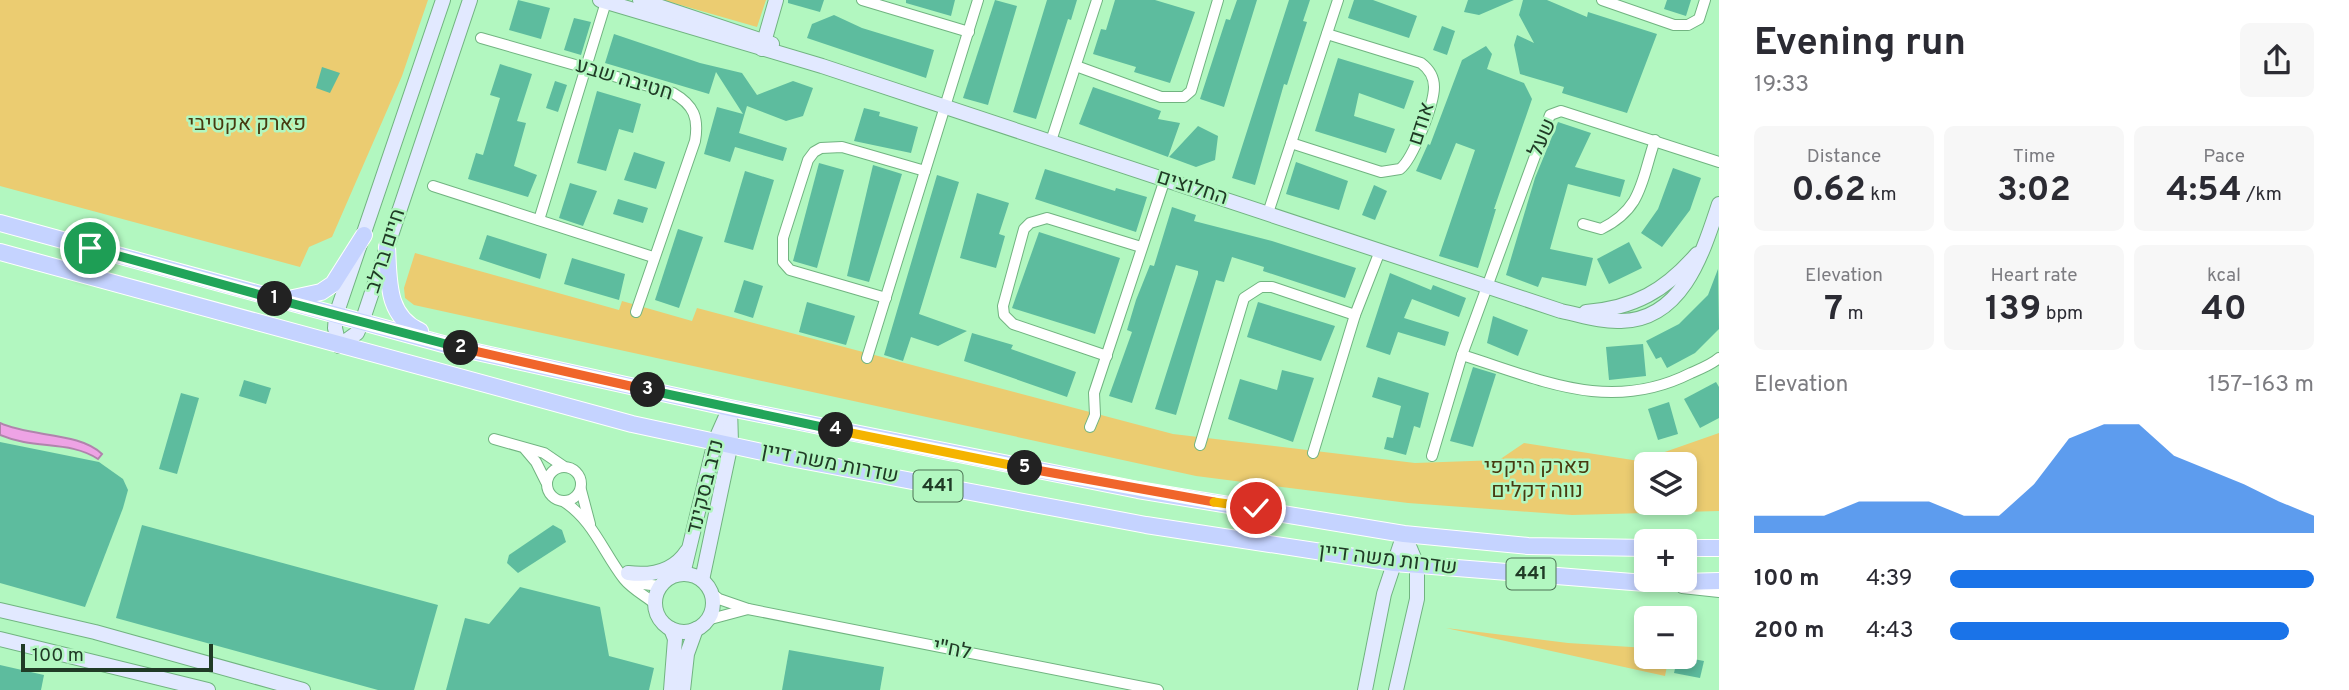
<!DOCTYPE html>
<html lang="en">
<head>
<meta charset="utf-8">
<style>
  :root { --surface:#fff; --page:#f7f7f7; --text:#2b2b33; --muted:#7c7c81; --accent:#1a73e8 }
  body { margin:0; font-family:Overpass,Heebo,sans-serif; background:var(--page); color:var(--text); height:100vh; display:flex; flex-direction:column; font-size:26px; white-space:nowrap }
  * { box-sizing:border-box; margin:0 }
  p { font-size:23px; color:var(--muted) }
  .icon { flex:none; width:38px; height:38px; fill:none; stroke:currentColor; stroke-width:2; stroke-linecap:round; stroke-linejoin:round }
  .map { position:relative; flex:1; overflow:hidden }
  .sheet { display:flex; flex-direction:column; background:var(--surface); width:630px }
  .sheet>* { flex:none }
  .buttons { position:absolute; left:1634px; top:452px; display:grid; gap:14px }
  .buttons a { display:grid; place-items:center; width:63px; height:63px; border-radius:10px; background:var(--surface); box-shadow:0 4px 10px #0003; font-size:35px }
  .scale { position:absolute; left:21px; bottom:18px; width:192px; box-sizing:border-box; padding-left:7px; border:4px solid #203b26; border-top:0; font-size:19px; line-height:24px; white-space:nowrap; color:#203b26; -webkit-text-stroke:5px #b2f7c0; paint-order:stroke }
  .pin { position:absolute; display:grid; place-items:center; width:60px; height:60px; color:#fff; margin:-30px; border:4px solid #fff; border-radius:50%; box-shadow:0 2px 7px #0007 }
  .km { position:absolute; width:35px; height:35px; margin:-18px; border-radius:50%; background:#222; color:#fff; font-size:19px; line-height:35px; text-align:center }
  .round { display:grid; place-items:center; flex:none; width:74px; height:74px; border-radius:10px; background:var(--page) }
  .head { display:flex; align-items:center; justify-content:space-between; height:119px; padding:0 35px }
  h1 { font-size:38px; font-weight:700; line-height:52px }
  .stats { display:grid; grid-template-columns:repeat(3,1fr); gap:10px; height:119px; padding:7px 35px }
  .stats div { display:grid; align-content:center; border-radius:10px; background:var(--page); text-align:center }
  .stats b { font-size:35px; font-weight:700 }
  .stats small { font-size:19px; font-weight:400 }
  .stats p { font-size:19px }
  .chart { height:196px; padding:14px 35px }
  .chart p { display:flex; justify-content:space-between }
  .chart svg { width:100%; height:126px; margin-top:7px; fill:var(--accent); opacity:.7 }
  ul { padding:0 35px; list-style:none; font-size:23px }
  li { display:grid; grid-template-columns:112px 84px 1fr; align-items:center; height:52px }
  li i { height:18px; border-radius:9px; background:var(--accent) }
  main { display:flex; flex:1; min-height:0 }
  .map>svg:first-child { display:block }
  .green { fill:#ebcc71; fill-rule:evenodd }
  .water { fill:#eea3e5; stroke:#b084ac; stroke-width:2 }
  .building { fill:#5dbc9e }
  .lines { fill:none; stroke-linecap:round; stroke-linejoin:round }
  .street-casing { stroke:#71b480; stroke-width:12 }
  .secondary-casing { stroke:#71b480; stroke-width:16 }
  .primary-casing { stroke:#fff; stroke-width:18 }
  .street { stroke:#fff; stroke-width:10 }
  .secondary { stroke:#e2e9ff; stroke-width:14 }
  .primary { stroke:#c5d3ff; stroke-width:16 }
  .split-1-casing { stroke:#fff; stroke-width:14 }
  .split-2-casing { stroke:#fff; stroke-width:14 }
  .split-3-casing { stroke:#fff; stroke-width:14 }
  .split-4-casing { stroke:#fff; stroke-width:14 }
  .split-5-casing { stroke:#fff; stroke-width:14 }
  .split-6-casing { stroke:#fff; stroke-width:14 }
  .split-7-casing { stroke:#fff; stroke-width:14 }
  .split-1 { stroke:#22a559; stroke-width:9 }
  .split-2 { stroke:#22a559; stroke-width:9 }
  .split-3 { stroke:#f0652b; stroke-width:9 }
  .split-4 { stroke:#22a559; stroke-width:9 }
  .split-5 { stroke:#f5b400; stroke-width:9 }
  .split-6 { stroke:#f0652b; stroke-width:9 }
  .split-7 { stroke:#f5b400; stroke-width:9 }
  .labels { text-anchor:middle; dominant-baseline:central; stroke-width:5; stroke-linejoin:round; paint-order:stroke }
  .shield { fill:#b2f7c0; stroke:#4c7354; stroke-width:2 }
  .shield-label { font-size:19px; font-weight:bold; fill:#203b26 }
  .street-label { font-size:21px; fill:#203b26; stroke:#b2f7c0 }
  .park-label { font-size:21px; fill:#473a10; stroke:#b2f7c0 }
</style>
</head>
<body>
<main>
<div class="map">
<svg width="1719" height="690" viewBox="0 0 1719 690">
  <rect width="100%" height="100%" fill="#b2f7c0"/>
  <!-- green -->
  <g class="green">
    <path d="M0,0H428L402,76L332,237L309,247L300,267L0,186Z"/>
    <path d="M663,0H766L757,27Z"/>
    <path d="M415,253L619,310L622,301L692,321L697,308L1173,434L1415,463L1499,460L1524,443L1639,461L1719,433V511L1572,515L1408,503L1196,476L414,305L405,298L404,288ZM1647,464H1685V502H1647Z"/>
    <path d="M1446,628L1568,643L1647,648V656H1669L1665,676Z"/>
  </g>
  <!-- water -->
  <path class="water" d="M0,423C29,437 80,432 102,454L98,459C69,440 35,450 0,435Z"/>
  <!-- building -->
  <g class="building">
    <path d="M518,0L550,8L541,39L509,30Z"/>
    <path d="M788,0H824L820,12L788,3Z"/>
    <path d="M906,0H955L951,16L906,3Z"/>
    <path d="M995,0L1017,6L988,105L963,98Z"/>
    <path d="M1047,0H1077L1071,20L1068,19L1036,119L1013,112Z"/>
    <path d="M1115,0H1155L1195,12L1170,83L1134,72L1136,67L1093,54L1101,29L1106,30Z"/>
    <path d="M1237,0H1257L1224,107L1200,99L1226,19L1230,20Z"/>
    <path d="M1289,0H1310L1303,21L1307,22L1287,85L1284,84L1255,185L1232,178Z"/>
    <path d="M1354,0H1373L1417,16L1409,38L1348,18Z"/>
    <path d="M1468,0H1514L1479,15L1464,12Z"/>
    <path d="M1523,0H1547L1587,17L1588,12L1657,34L1627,113L1562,93L1564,87L1520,74L1514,45L1517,35L1534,43L1519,15Z"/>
    <path d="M1667,0H1691L1686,16L1664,9Z"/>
    <path d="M834,15L862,28L934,50L926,78L807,38L812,24Z"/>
    <path d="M574,18L591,22L581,55L564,50Z"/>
    <path d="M1442,26L1455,31L1447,55L1433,50Z"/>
    <path d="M614,34L700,63L742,73L757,95L793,81L813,88L803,116L786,121L747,106L739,133L787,148L783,161L735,147L730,162L704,154L717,107L743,114L716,72L709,94L605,63Z"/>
    <path d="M1486,46L1492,54L1487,69L1524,83L1532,99L1494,209H1496L1478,268L1439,256L1475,150L1456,143L1441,180L1416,171L1428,144L1430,145L1462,60Z"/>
    <path d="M1338,58L1414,81L1404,109L1359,93L1354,116L1395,129L1386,153L1315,131Z"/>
    <path d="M500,64L532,74L517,121L526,123L514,166L537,175L528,197L468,179L476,153L483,155L500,98L490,95Z"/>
    <path d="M322,67L340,73L330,93L316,88Z"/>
    <path d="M555,81L567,85L558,112L546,108Z"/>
    <path d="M1093,87L1161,111L1158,119L1180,123L1168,157L1079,124Z"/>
    <path d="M597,91L641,104L633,133L619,129L606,171L577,163Z"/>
    <path d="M864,108L880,112L879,116L918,127L911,153L854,141Z"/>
    <path d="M1558,122L1591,133L1575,167L1625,180L1620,197L1568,184L1550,249L1593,258L1586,286L1542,277L1538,287L1506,275L1535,178Z"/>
    <path d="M1198,126L1218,136L1215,160L1196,167L1169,157Z"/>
    <path d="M634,152L665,162L656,189L624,180Z"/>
    <path d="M1296,162L1348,181L1339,210L1286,194Z"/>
    <path d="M819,163L844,170L817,268L793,261Z"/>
    <path d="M873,165L902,174L869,282L847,276Z"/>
    <path d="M1673,168L1701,178L1690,210L1662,247L1641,233L1658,209Z"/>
    <path d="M1045,169L1115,191L1116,188L1147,197L1136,232L1035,199Z"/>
    <path d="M745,171L774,180L753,250L724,242Z"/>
    <path d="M937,175L959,182L919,314L967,331L938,346L911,337L903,361L884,355Z"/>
    <path d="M570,183L597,191L583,226L559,218Z"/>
    <path d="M1374,185L1387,191L1375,220L1362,215Z"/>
    <path d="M977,193L1009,203L999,234L1005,236L996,268L960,258Z"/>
    <path d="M618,199L648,208L643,223L613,214Z"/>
    <path d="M1172,207L1196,215L1194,221L1272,241L1356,268L1345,298L1263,271L1264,267L1232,257L1224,282L1216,280L1176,415L1155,409L1198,274V271L1176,265L1132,403L1109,396L1132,332L1127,330L1136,300L1150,265L1154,266Z"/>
    <path d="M678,229L703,237L679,308L655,300Z"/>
    <path d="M1039,232L1120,258L1095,334L1012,308Z"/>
    <path d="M487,235L547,254L540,279L479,259Z"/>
    <path d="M1629,242L1642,268L1609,284L1597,259Z"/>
    <path d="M572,258L625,274L619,300L564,284Z"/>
    <path d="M1718,269L1719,329L1695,353L1667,368L1661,357L1656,359L1646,341L1679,324L1708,295Z"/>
    <path d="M1390,273L1431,290L1433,285L1466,298L1459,317L1412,299L1404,318L1449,332L1445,346L1398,332L1390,355L1366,347Z"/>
    <path d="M744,280L763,286L753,318L734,312Z"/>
    <path d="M807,302L855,316L846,345L799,332Z"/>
    <path d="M1258,302L1335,326L1321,361L1247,337Z"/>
    <path d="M1493,316L1528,330L1518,356L1487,343Z"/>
    <path d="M972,333L1013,345L1011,349L1076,372L1067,397L964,361Z"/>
    <path d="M1643,344L1646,376L1609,380L1606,347Z"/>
    <path d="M1473,367L1496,374L1473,447L1450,441Z"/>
    <path d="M1282,370L1314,378L1293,442L1228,419L1240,379L1277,390Z"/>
    <path d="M1378,377L1429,393L1420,428L1414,426L1406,455L1384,449L1387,437L1393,438L1401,406L1372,397Z"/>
    <path d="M244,380L271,388L266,404L239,396Z"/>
    <path d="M1716,382L1719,387V418L1700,428L1684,399Z"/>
    <path d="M181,393L199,398L177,474L159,469Z"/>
    <path d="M1669,402L1678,434L1658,440L1648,409Z"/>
    <path d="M0,442L99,462L123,479L128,490L123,508L85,607L0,583Z"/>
    <path d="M142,525L438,605L414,690H378L116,618Z"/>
    <path d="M553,525L562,530L566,542L518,573L507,563L509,555Z"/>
    <path d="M520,587L600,607L609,656L654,668L649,690H446L465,618L489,624Z"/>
    <path d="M789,650L884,667L880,690H782Z"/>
    <path d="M1678,656L1704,661L1700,678L1674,673Z"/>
    <path d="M0,665L44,675L41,690H0Z"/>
  </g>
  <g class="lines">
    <defs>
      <g id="street">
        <path d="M862,0L969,32"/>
        <path d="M1602,0L1674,25H1688L1699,19L1705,0"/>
        <path d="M481,38L673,93C694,105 699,118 695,141L636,312"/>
        <path d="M1076,66L1161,97H1184L1191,91L1218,0"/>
        <path d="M1051,141L1097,0"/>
        <path d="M1291,143L1381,172L1400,169C1413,159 1434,104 1434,87C1434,76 1429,69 1421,63L1327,34"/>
        <path d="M433,186L653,257"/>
        <path d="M1268,213L1338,0"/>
        <path d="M539,220L606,2"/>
        <path d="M1583,224L1601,229C1643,208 1641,181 1655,140"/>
        <path d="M886,298L790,270L783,262V238L808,160L814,152L821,148L842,147L925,171"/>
        <path d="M1462,355C1542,380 1610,414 1691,373C1700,369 1711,365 1719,358"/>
        <path d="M1107,356L1013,324L1004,315L1003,306L1024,229L1030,223L1047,218L1141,247"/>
        <path d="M867,358L978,0"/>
        <path d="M1090,427L1095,415L1094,393L1165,179"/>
        <path d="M494,439L544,453L563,466"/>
        <path d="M1200,445L1244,298L1261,287H1272L1355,315"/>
        <path d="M525,449L536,462L546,482"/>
        <path d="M1313,453L1355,315L1380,251"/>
        <path d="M1432,456L1462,355L1550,115L1561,111L1719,162"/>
        <circle cx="564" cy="484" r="17"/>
        <path d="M581,490L590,524"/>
        <path d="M563,501C593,520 603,552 624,579C632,589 644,595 654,603"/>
        <path d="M629,574L643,584L660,586"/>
        <path d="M1682,588L1719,592"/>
        <path d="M710,592L719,599L748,609L1158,690"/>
        <path d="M707,620L748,609"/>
      </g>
      <g id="secondary">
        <path d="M443,0L336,315L335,328L339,346L357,333L362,322L470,0"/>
        <path d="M600,0L822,66L1561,311C1581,315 1601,322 1621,321C1683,320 1703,252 1719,204"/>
        <path d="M640,0L772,44"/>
        <path d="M762,49L776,0"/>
        <path d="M1586,312C1634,308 1665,291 1697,254"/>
        <path d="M628,573C651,576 674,571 687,551"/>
        <path d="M683,574L715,441L727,414"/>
        <circle cx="684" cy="603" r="29"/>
        <path d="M702,580L731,443L730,408"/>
        <path d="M0,610L95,632L303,690"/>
        <path d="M0,639L208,690"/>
        <path d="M671,690L675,639L671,629"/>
        <path d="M683,690L687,654L696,629"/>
        <path d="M1365,690L1384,594L1404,534"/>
        <path d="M1396,690L1417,599V565L1404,534"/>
      </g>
      <g id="primary">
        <path d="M0,223L454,347L730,408L1138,490L1404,534L1528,546L1647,548"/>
        <path d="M387,247C389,280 386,316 420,331"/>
        <path d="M0,252L632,424L790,458L1146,525L1394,563L1645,583L1719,581"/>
        <path d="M284,300L321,292L333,284L364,235"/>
        <path d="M1685,548H1719"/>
      </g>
    </defs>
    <!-- street casing -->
    <use href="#street" class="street-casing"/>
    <!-- secondary casing -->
    <use href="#secondary" class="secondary-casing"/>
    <!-- primary casing -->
    <use href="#primary" class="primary-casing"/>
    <!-- street -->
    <use href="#street" class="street"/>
    <!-- secondary -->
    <use href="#secondary" class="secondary"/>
    <!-- primary -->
    <use href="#primary" class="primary"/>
  </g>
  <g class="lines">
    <defs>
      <path id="split-1" d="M90,248L275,299"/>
      <path id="split-2" d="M275,299L461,348"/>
      <path id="split-3" d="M461,348L648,390"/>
      <path id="split-4" d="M648,390L836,430"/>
      <path id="split-5" d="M836,430L1025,468"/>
      <path id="split-6" d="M1025,468L1214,502"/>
      <path id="split-7" d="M1214,502L1256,508"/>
    </defs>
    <!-- split-1 casing -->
    <use href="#split-1" class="split-1-casing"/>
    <!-- split-2 casing -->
    <use href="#split-2" class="split-2-casing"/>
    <!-- split-3 casing -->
    <use href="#split-3" class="split-3-casing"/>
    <!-- split-4 casing -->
    <use href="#split-4" class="split-4-casing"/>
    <!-- split-5 casing -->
    <use href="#split-5" class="split-5-casing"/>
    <!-- split-6 casing -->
    <use href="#split-6" class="split-6-casing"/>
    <!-- split-7 casing -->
    <use href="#split-7" class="split-7-casing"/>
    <!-- split-1 -->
    <use href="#split-1" class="split-1"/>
    <!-- split-2 -->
    <use href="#split-2" class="split-2"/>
    <!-- split-3 -->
    <use href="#split-3" class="split-3"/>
    <!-- split-4 -->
    <use href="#split-4" class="split-4"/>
    <!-- split-5 -->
    <use href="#split-5" class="split-5"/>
    <!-- split-6 -->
    <use href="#split-6" class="split-6"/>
    <!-- split-7 -->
    <use href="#split-7" class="split-7"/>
  </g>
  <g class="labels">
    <!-- shield labels -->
    <g class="shield">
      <rect x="913.5" y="470.5" width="49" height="31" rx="5"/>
      <rect x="1506.5" y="558.5" width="49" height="31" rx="5"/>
    </g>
    <g class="shield-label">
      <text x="938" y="486">441</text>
      <text x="1531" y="574">441</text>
    </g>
    <!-- street labels -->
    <g class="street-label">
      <text transform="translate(624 80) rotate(17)">חטיבה שבע</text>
      <text transform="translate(1422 124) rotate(-72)">אודם</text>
      <text transform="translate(1543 138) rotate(-66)">שעל</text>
      <text transform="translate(1192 188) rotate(18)">החלוצים</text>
      <text transform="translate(386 251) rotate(-72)">חיים ברלב</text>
      <text transform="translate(830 464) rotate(11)">שדרות משה דיין</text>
      <text transform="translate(706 487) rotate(-76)">נדב בסקינד</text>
      <text transform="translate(1388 560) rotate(7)">שדרות משה דיין</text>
      <text transform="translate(952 650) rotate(11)">לח"י</text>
    </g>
    <!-- park labels -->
    <g class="park-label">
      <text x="247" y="124">פארק אקטיבי</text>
      <text x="1537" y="467">פארק היקפי<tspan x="1537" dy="24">נווה דקלים</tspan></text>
    </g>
  </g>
</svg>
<div class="buttons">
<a><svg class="icon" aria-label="layers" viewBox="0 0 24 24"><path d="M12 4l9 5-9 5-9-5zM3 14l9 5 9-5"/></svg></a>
<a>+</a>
<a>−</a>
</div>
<div class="scale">100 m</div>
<div class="pin" style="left:90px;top:248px;background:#1e9e55"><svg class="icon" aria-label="arrive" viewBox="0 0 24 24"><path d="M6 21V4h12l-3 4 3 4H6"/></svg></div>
<div class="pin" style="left:1256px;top:508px;background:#d93025"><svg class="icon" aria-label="check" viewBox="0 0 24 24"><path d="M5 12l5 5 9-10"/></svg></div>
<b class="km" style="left:275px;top:299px">1</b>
<b class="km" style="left:461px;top:348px">2</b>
<b class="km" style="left:648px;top:390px">3</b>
<b class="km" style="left:836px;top:430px">4</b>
<b class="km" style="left:1025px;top:468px">5</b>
</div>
<section class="sheet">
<div class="head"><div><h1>Evening run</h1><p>19:33</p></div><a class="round"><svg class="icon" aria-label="share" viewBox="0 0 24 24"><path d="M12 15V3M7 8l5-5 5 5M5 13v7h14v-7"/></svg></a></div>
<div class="stats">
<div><p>Distance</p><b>0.62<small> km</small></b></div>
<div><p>Time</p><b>3:02</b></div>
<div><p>Pace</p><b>4:54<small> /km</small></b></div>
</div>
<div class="stats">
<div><p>Elevation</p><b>7<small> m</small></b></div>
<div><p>Heart rate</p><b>139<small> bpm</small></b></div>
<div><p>kcal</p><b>40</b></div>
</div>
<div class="chart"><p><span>Elevation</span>157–163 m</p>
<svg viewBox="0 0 160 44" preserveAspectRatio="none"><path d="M0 44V38L10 38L20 38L30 33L40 33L50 33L60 38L70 38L80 27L90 11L100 6L110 6L120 17L130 22L140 27L150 33L160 38V44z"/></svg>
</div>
<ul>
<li><b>100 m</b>4:39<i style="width:100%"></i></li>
<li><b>200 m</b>4:43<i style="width:93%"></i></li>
</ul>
</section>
</main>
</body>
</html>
